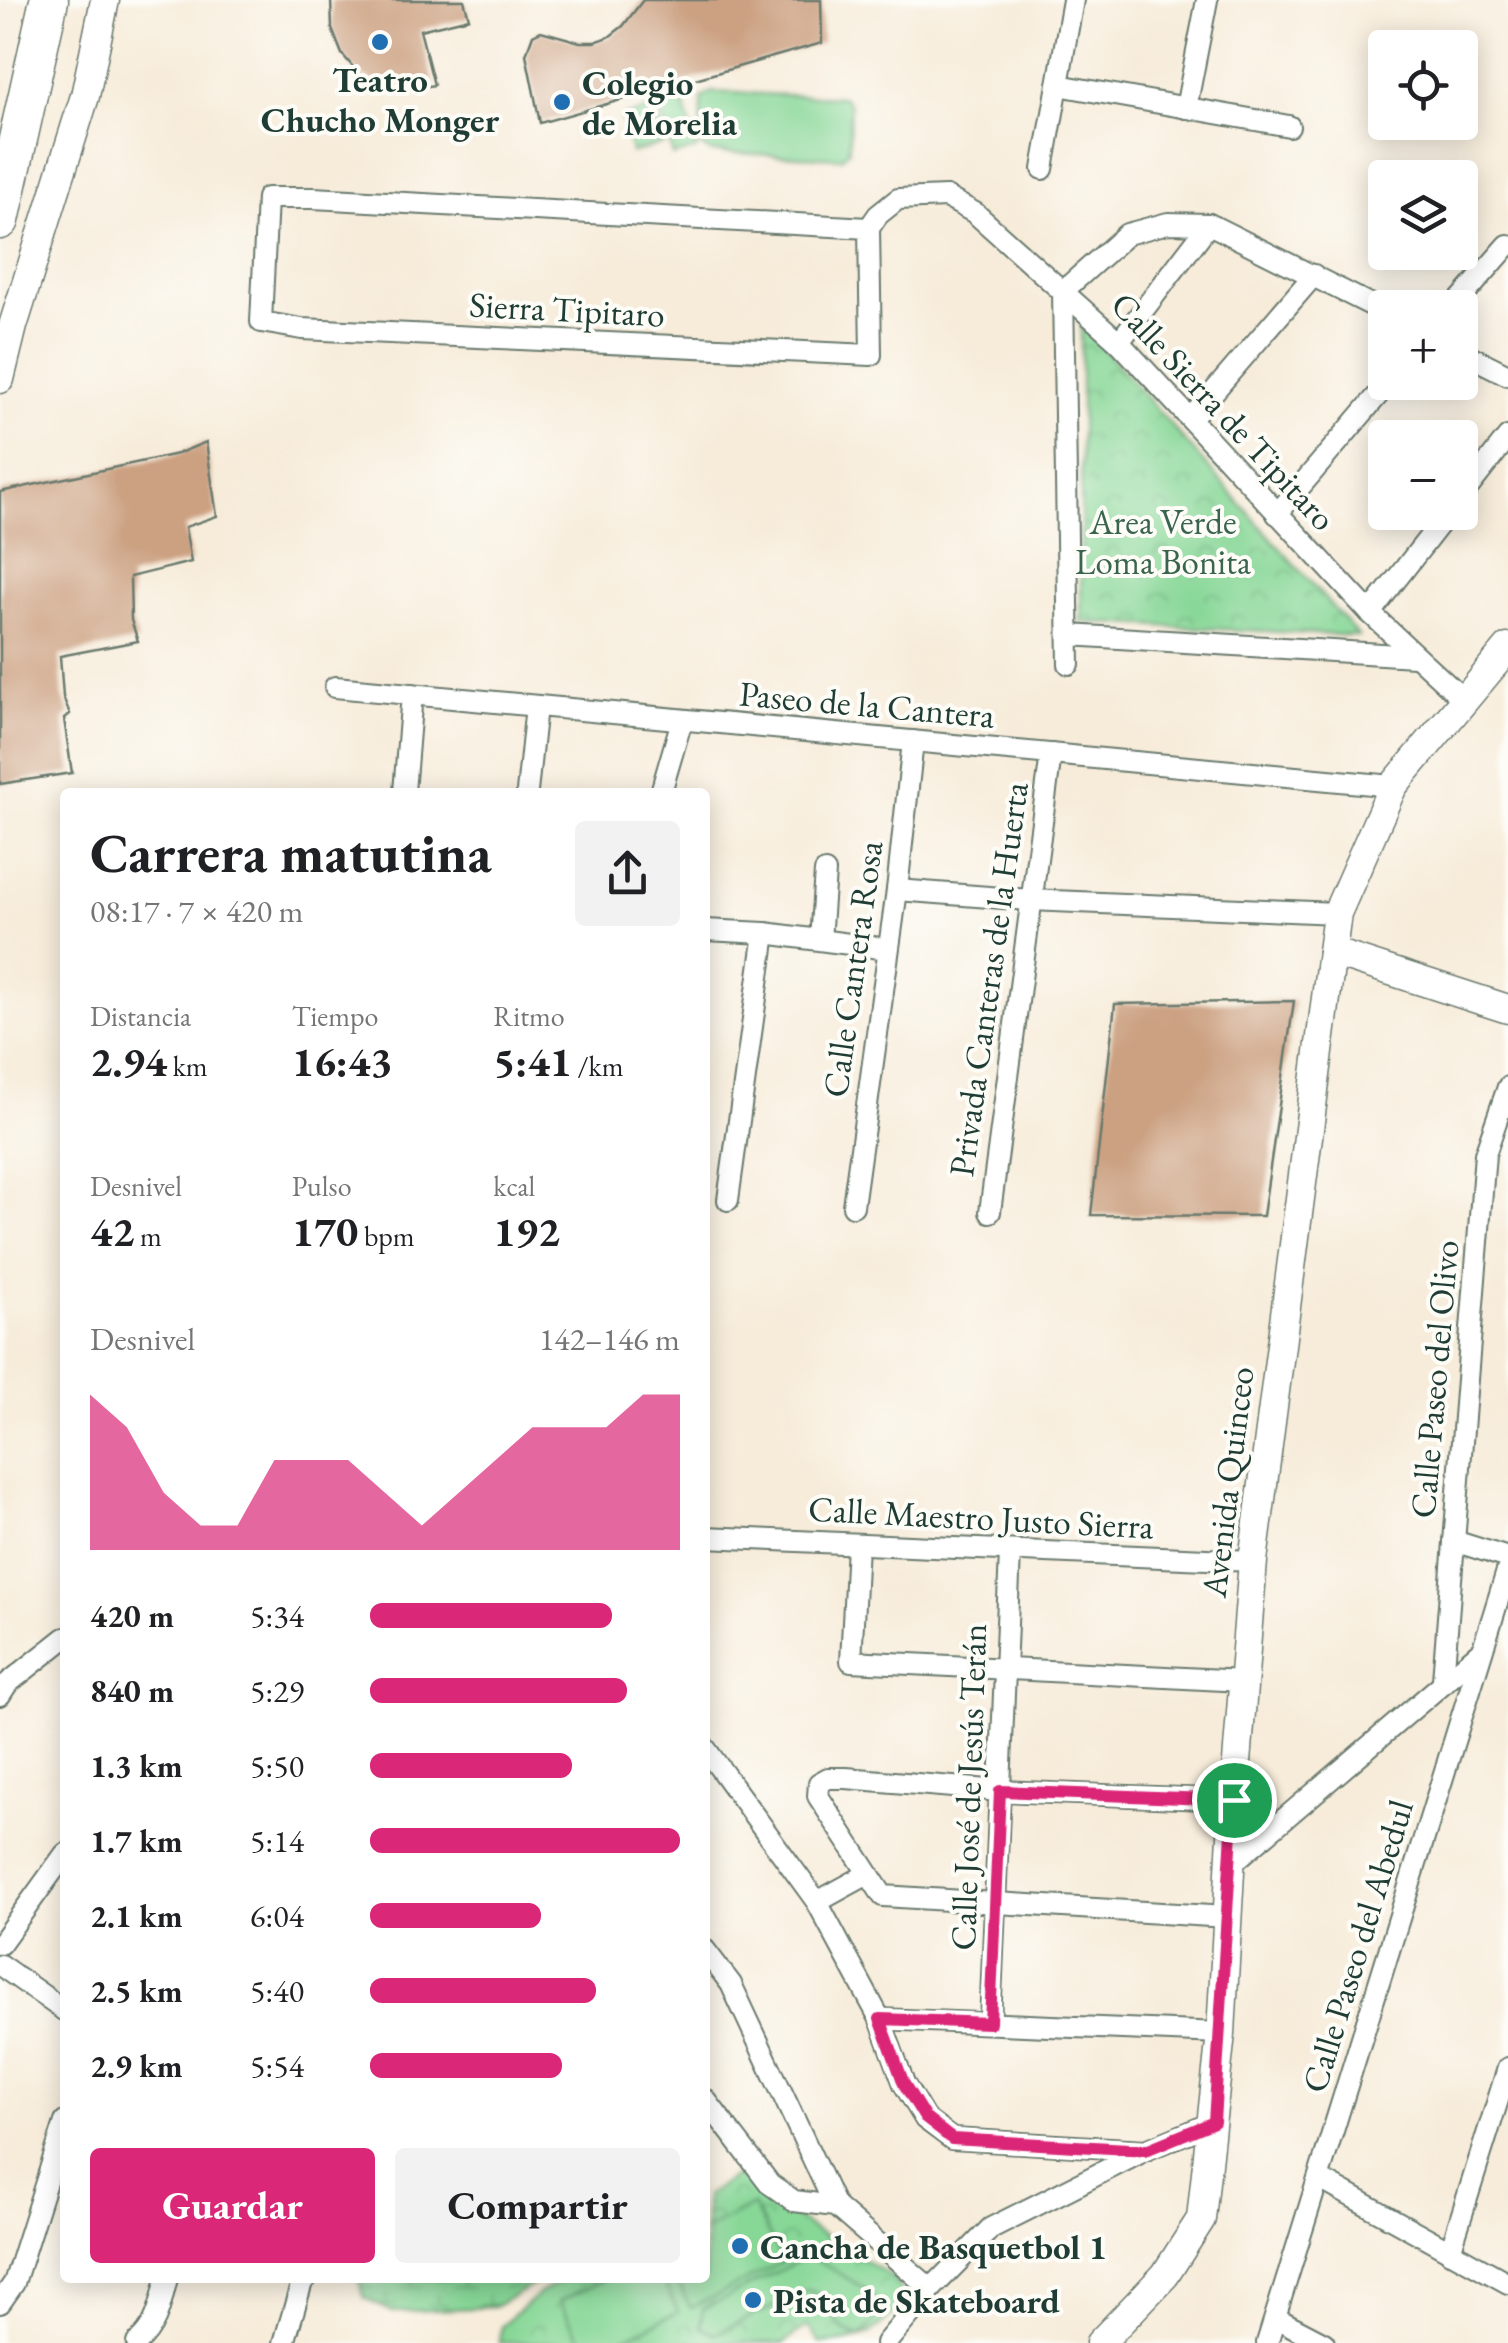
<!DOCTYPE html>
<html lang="es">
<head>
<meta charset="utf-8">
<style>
  :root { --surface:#fff; --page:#f2f2f2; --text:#202124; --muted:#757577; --accent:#db2777 }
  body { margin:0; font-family:"EB Garamond",serif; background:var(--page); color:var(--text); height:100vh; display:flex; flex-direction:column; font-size:38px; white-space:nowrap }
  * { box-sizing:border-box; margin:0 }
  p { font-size:32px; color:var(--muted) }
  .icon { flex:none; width:55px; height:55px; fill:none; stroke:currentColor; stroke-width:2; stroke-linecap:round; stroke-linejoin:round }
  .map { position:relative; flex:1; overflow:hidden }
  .drawer { position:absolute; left:60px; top:788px; width:650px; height:1495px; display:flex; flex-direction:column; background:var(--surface); border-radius:10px; box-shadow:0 5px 25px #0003 }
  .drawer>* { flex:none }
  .fabs { position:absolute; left:1368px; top:30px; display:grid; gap:20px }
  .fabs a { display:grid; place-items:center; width:110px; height:110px; border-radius:10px; background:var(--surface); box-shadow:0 5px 25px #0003; font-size:50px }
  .pin { position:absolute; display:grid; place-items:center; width:85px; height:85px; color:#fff; margin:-42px; border:5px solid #fff; border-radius:50%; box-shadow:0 2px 10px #0007 }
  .round { display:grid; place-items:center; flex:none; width:105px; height:105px; border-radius:10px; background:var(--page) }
  .headline { display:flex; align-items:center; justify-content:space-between; height:170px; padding:0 30px }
  h1 { font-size:55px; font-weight:700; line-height:75px }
  .stats { display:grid; grid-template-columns:repeat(3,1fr); gap:15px; height:170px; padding:10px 30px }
  .stats div { display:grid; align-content:center }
  .stats b { font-size:42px; font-weight:700 }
  .stats small { font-size:28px; font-weight:400 }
  .stats p { font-size:28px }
  .chart { height:280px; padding:20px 30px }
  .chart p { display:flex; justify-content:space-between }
  .chart svg { width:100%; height:180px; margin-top:10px; fill:var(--accent); opacity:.7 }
  .cta { display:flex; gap:20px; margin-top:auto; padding:20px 30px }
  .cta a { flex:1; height:115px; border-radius:10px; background:var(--accent); color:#fff; font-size:40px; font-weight:700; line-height:115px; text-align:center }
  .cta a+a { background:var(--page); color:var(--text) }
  ul { padding:0 30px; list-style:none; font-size:32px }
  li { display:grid; grid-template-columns:160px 120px 1fr; align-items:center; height:75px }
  li i { height:25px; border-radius:12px; background:var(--accent) }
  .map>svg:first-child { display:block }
  .wetland { fill:url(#wetland-marsh); stroke:#538a66; stroke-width:2.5 }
  .park { fill:url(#park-crowns); stroke:#538a66; stroke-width:2.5 }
  .pitch { fill:#87d797; stroke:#538a66; stroke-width:2.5 }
  .building { fill:#cca182 }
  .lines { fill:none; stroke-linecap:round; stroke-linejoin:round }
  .street-casing { stroke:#6b7a6e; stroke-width:24 }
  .secondary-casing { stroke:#6b7a6e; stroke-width:31 }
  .highway-casing { stroke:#6b7a6e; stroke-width:41 }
  .street { stroke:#fff; stroke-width:20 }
  .secondary { stroke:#fff; stroke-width:28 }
  .highway { stroke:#fff; stroke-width:38 }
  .route-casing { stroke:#fff; stroke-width:20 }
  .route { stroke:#db2777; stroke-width:12 }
  .poi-dot { fill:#1f6fb2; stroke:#fdfcf7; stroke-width:4 }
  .labels { text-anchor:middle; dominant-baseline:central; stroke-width:8; stroke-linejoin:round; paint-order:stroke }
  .poi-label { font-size:35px; font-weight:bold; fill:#1f3d34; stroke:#fdfcf7; text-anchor:start }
  .street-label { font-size:35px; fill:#1f3d34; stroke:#fdfcf7 }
  .park-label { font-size:35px; fill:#39644d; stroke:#fdfcf7 }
</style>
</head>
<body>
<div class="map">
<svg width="1508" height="2343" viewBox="0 0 1508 2343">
  <defs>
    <pattern id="wetland-marsh" width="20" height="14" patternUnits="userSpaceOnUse" patternTransform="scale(2.5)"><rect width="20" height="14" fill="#87d797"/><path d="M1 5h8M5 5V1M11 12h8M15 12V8" fill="none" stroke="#74b983"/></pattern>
    <pattern id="park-crowns" width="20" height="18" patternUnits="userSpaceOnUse" patternTransform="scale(2.5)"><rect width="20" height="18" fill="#87d797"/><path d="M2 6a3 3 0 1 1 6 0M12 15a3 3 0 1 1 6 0" fill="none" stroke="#74b983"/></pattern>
  </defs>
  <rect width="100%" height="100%" fill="#fdfcf7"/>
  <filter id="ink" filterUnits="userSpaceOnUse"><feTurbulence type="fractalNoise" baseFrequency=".01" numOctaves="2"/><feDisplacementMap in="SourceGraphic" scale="20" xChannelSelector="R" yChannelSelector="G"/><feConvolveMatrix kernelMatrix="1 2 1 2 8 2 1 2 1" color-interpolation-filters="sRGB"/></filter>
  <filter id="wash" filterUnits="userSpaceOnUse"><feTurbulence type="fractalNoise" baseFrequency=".0048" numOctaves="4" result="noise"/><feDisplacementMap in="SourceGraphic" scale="40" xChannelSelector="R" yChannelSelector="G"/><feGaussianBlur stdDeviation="2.25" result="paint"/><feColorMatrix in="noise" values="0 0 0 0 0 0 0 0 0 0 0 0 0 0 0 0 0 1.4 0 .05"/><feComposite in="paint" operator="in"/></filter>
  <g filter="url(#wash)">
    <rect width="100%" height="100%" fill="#f7ecda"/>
    <!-- wetland -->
    <path class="wetland" d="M358,2278H544L494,2307L393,2312L365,2298Z"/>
    <!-- park -->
    <g class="park">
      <path d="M1081,324L1358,636L1081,622Z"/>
      <path d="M750,2166L801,2222L894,2278L906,2300C876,2333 865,2343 819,2343L808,2326L784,2343H499L501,2326L541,2292L567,2278H705V2196Z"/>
    </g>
    <!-- pitch -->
    <g class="pitch">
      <path d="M712,92L843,97L850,105L849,150L841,158L710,152L701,146L702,98Z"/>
      <path d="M683,99L697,149L673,156L659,106Z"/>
      <path d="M654,108L664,144L631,153L622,117Z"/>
      <path d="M753,2205L783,2262L691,2308L676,2278H705V2230Z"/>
      <path d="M809,2256L864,2288L879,2305L873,2322L861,2337C838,2330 832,2318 825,2296L808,2290L715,2334L700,2327L703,2309Z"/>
      <path d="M608,2278H662L678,2312L614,2343H582L559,2301Z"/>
    </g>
    <g id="blocks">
      <!-- building -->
      <g class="building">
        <path d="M331,0H464L469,18L420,30L434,85L408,90L382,86L359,74L342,54L332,29Z"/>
        <path d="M643,0H821L822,43L540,123L526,54L533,35L541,31L580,42H595L609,37L623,26Z"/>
        <path d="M206,442L217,516L185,527L191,562L130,577L131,620L138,641L60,656L63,697L70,714L64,719L72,773L0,784V492L177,454Z"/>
        <path d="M1294,1001L1263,1216L1091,1215L1115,1004Z"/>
      </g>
    </g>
  </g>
  <g filter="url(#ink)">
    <use href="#blocks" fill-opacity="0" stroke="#6b7a6e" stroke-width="2.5"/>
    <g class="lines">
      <defs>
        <g id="street">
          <path d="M1058,85L1289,126"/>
          <path d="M1186,108L1207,0"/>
          <path d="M1043,169L1073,0"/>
          <path d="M869,228L313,198H267L261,322L302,329L871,355L869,228L878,215L898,199L946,197L975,213L1119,342L1370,613L1465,701"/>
          <path d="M1453,308L1508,245"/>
          <path d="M1119,342L1209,224"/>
          <path d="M1460,351L1508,375"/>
          <path d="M1192,417L1314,275"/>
          <path d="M1460,498L1508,437"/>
          <path d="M1277,514L1389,382"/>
          <path d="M1370,613L1449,512"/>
          <path d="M1069,635L1414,656"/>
          <path d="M1069,664L1063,291L1127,234L1168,223L1209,224L1385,312"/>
          <path d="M335,687L1393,786"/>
          <path d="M404,792L412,694"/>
          <path d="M527,792L536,706"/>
          <path d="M661,792L682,720"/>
          <path d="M897,890L1030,900L1337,913"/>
          <path d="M705,930L765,933L888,949"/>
          <path d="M820,940L825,872"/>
          <path d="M728,1200L765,933"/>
          <path d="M853,1206L897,890L913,741"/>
          <path d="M990,1212L1051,754"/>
          <path d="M705,1537L1253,1561"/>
          <path d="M1454,1541L1508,1558"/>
          <path d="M857,1545L851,1661L1243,1681"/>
          <path d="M1443,1680L1485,1154L1508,1087"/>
          <path d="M0,1695L7,1684L65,1638"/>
          <path d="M705,1748L817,1902L880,2019L904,2084L925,2119L952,2139L1146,2150"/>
          <path d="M1230,1865L1482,1650"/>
          <path d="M817,1902L868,1874"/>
          <path d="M1227,1917L883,1896L818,1796L819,1783L828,1778H846L1000,1791L1234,1800"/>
          <path d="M0,1944L65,1854"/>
          <path d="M705,1950L731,1984L835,2206"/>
          <path d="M0,1965L65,2011"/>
          <path d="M880,2019L1221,2033"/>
          <path d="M990,2023L1010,1553"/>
          <path d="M705,2099L770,2184L794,2201L835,2206L931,2289"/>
          <path d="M1320,2179L1508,2283"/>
          <path d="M1450,2252L1508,2068"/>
          <path d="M0,2303L14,2283L65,2122"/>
          <path d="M1276,2318L1324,2343"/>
          <path d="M137,2343C157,2327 161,2302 167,2278"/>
          <path d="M284,2343L302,2282L306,2278"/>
          <path d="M886,2343L931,2289L991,2228L1146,2150L1214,2122"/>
          <path d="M1267,2343L1508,1568"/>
        </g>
        <g id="secondary">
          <path d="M0,379L13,326L85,96L105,0"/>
          <path d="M1332,952L1508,1009"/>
          <path d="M1100,2343L1165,2275L1201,2219L1221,2033L1234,1800L1253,1561L1337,913L1393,786L1508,648"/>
        </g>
        <path id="highway" d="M0,220L49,0"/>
      </defs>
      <!-- street casing -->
      <use href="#street" class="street-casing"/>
      <!-- secondary casing -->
      <use href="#secondary" class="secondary-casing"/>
      <!-- highway casing -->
      <use href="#highway" class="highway-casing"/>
      <!-- street -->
      <use href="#street" class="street"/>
      <!-- secondary -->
      <use href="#secondary" class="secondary"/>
      <!-- highway -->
      <use href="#highway" class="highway"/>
    </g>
  </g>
  <g class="lines" filter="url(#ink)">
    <defs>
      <path id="route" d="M1000,1791L1234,1800L1214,2122L1146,2150L952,2139L925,2118L904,2084L880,2019L990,2023Z"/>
    </defs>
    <!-- route casing -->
    <use href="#route" class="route-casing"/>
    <!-- route -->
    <use href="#route" class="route"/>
  </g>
  <!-- markers -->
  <g class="poi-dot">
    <circle cx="380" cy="42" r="10"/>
    <circle cx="562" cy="102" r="10"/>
    <circle cx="740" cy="2246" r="10"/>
    <circle cx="753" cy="2300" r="10"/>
  </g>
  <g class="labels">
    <!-- poi labels -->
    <g class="poi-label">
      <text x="380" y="79" text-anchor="middle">Teatro<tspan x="380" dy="40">Chucho Monger</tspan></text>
      <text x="582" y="82">Colegio<tspan x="582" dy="40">de Morelia</tspan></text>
      <text x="760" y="2246">Cancha de Basquetbol 1</text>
      <text x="773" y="2300">Pista de Skateboard</text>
    </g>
    <!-- street labels -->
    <g class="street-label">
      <text transform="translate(567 309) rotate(3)">Sierra Tipitaro</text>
      <text transform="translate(1224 411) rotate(47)">Calle Sierra de Tipitaro</text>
      <text transform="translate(867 704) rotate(5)">Paseo de la Cantera</text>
      <text transform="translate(852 969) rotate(-82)">Calle Cantera Rosa</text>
      <text transform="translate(988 979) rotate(-82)">Privada Canteras de la Huerta</text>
      <text transform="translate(1434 1379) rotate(-85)">Calle Paseo del Olivo</text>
      <text transform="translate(1227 1482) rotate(-83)">Avenida Quinceo</text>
      <text transform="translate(981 1517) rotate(3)">Calle Maestro Justo Sierra</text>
      <text transform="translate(968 1787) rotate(-88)">Calle José de Jesús Terán</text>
      <text transform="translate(1357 1946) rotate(-73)">Calle Paseo del Abedul</text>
    </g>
    <!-- park labels -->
    <g class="park-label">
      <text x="1163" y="521">Area Verde<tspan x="1163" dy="40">Loma Bonita</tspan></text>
    </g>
  </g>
</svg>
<div class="fabs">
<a><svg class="icon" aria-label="locate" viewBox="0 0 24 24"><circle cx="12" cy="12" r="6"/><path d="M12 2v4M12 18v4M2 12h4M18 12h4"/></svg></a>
<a><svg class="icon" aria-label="layers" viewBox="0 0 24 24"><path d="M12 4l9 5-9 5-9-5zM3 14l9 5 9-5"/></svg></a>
<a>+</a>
<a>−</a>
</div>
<div class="pin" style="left:1234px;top:1800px;background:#1e9e55"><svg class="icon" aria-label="arrive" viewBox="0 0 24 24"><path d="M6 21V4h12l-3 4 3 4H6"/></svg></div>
<section class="drawer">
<div class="headline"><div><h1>Carrera matutina</h1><p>08:17 · 7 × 420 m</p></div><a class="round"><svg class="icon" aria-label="share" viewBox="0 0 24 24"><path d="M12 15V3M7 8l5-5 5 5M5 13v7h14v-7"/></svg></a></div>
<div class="stats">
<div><p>Distancia</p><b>2.94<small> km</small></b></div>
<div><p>Tiempo</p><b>16:43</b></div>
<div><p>Ritmo</p><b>5:41<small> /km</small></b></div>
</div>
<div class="stats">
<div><p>Desnivel</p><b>42<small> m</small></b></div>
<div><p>Pulso</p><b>170<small> bpm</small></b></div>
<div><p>kcal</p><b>192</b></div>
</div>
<div class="chart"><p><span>Desnivel</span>142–146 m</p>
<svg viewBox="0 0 160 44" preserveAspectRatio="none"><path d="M0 44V6L10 14L20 30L30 38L40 38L50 22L60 22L70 22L80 30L90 38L100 30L110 22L120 14L130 14L140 14L150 6L160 6V44z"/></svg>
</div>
<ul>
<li><b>420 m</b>5:34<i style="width:78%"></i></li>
<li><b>840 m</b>5:29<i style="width:83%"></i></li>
<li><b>1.3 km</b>5:50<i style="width:65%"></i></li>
<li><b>1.7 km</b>5:14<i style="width:100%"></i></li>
<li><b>2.1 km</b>6:04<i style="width:55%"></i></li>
<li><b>2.5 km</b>5:40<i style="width:73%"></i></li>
<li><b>2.9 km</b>5:54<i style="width:62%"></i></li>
</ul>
<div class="cta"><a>Guardar</a><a>Compartir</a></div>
</section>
</div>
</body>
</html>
